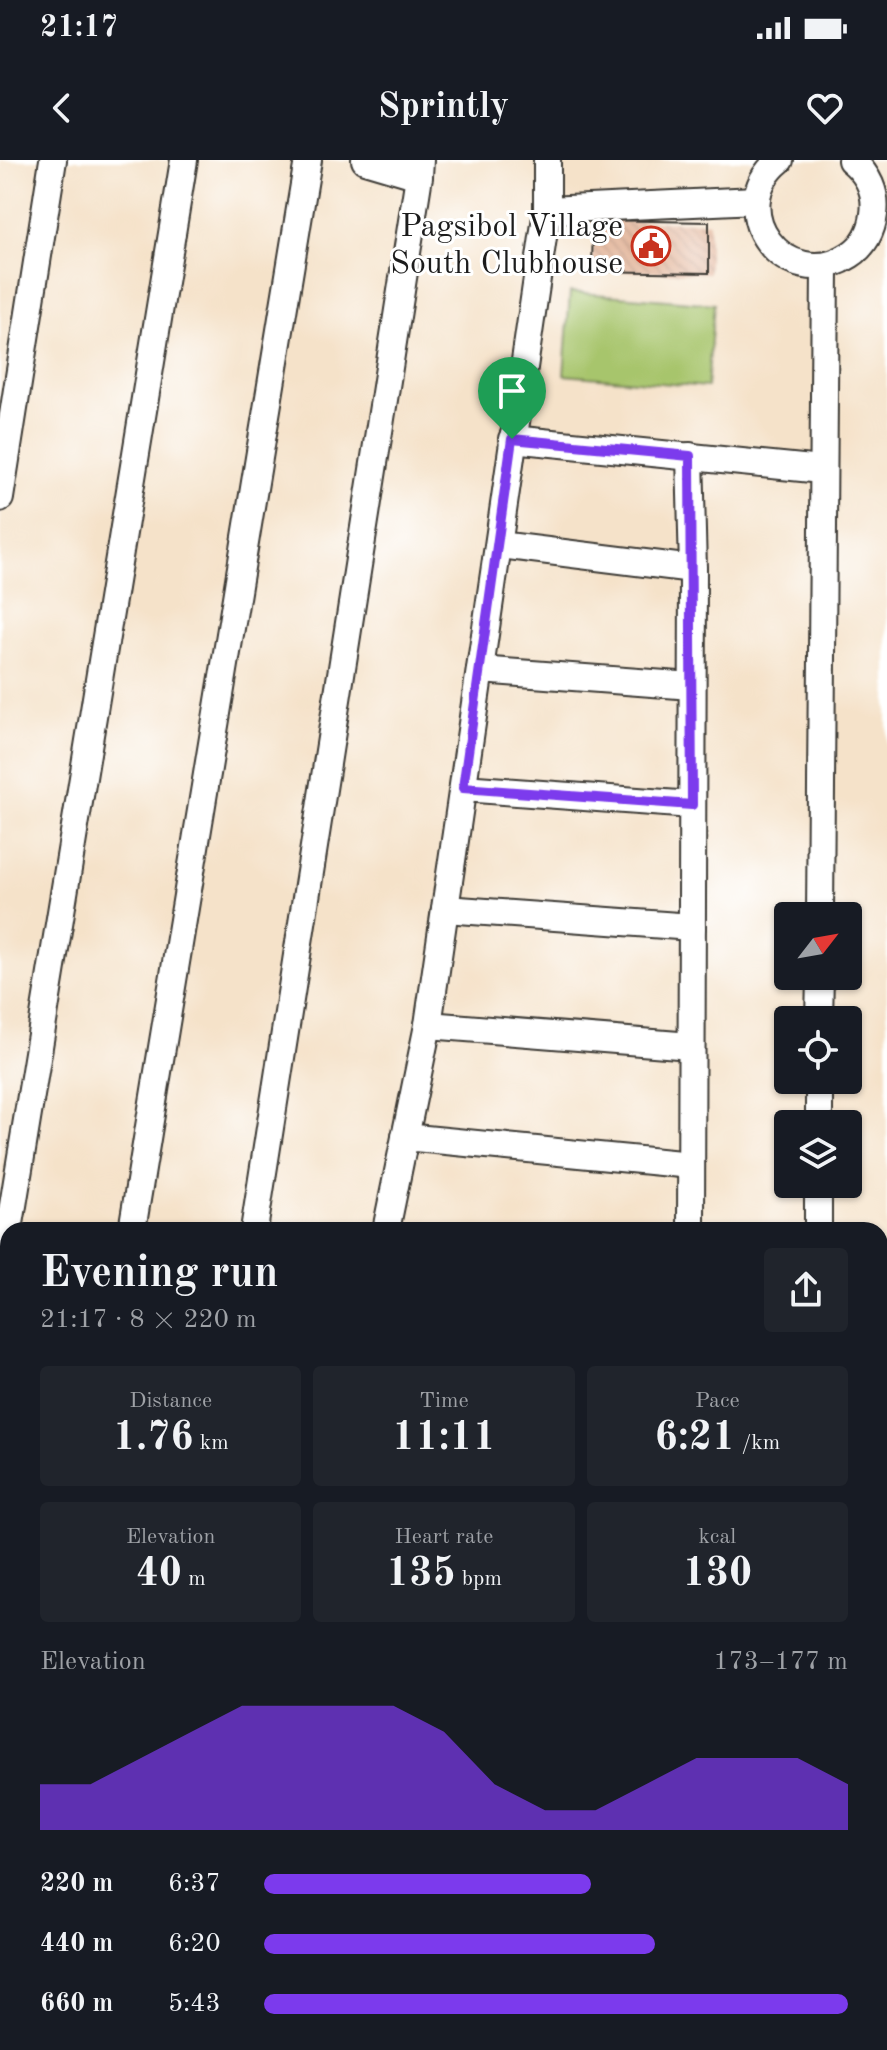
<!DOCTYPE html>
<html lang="en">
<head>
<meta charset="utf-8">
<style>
  :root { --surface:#171b24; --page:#20242c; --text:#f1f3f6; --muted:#9ea1a6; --accent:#7c3aed }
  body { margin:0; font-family:"Old Standard TT",serif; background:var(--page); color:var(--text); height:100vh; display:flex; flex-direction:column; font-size:30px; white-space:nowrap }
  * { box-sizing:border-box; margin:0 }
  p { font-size:26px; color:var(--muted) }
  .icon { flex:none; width:44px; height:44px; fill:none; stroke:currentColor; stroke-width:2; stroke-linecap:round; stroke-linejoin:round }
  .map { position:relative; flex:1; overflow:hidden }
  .panel { position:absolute; left:0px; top:1062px; width:888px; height:828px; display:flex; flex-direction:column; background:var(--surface); border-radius:24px 24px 0 0; box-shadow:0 2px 6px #0004 }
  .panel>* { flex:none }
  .needle { width:52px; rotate:59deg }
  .buttons { position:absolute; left:774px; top:742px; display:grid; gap:16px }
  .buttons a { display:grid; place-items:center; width:88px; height:88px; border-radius:8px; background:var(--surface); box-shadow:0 2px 6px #0004; font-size:40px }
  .pin { position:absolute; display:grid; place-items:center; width:68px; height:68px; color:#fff; margin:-82px -34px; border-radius:50% 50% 50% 0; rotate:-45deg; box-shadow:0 0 8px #0007 }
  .pin .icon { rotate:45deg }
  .round { display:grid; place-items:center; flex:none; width:84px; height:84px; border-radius:8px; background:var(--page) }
  .headline { display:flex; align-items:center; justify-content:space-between; height:136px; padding:0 40px }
  h1 { font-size:44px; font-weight:700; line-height:60px }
  .metrics { display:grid; grid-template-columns:repeat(3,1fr); gap:12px; height:136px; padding:8px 40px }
  .metrics div { display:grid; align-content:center; border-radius:8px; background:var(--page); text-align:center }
  .metrics b { font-size:40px; font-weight:700 }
  .metrics small { font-size:22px; font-weight:400 }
  .metrics p { font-size:22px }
  .chart { height:224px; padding:16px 40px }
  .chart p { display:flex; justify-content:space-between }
  .chart svg { width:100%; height:144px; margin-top:8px; fill:var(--accent); opacity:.7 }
  ul { padding:0 40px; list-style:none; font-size:26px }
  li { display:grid; grid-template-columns:128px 96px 1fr; align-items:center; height:60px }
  li i { height:20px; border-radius:10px; background:var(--accent) }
  .status { display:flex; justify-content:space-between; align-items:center; height:56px; padding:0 40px; background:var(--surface); direction:ltr }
  .status svg { height:22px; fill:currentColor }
  header { display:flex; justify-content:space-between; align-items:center; height:104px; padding:0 40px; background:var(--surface); font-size:36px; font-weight:700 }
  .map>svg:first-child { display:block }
  .park { fill:#a7c56c; stroke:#627044; stroke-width:2 }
  .building { fill:url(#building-back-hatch) }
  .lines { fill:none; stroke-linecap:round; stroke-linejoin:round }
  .minor-casing { stroke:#3d3a36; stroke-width:30 }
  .minor { stroke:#fff; stroke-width:26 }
  .route-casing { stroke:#fff; stroke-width:16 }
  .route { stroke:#7c3aed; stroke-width:10 }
  .labels { text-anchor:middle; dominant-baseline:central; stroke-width:6; stroke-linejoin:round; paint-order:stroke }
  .poi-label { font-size:32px; fill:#1c1c1c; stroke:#fff; text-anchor:end }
</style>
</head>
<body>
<div class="status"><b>21:17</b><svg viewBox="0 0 49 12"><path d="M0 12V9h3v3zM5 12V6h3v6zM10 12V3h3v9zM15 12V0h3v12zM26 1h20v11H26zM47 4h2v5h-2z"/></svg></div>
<header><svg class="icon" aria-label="back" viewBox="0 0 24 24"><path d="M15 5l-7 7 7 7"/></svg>Sprintly<svg class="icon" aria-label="heart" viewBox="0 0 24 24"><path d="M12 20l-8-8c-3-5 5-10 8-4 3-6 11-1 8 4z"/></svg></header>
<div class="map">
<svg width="887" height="1890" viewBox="0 0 887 1890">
  <defs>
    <pattern id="building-back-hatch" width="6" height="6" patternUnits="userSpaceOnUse" patternTransform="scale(2)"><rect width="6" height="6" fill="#dea888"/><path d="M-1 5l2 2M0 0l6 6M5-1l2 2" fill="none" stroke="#be9075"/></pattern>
  </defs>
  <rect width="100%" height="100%" fill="#fff"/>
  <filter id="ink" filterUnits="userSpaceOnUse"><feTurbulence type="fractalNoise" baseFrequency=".0125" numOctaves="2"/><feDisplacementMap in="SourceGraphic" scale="16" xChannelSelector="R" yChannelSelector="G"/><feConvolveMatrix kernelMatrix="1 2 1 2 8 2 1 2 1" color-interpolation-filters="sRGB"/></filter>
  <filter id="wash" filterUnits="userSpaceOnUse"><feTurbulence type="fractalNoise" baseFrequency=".006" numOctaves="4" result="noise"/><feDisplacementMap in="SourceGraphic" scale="32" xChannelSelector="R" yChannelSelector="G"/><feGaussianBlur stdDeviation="1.8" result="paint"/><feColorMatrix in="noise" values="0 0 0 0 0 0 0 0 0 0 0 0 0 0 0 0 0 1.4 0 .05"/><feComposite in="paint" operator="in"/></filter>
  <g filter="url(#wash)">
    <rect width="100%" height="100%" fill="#f5e2c9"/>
    <!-- park -->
    <path class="park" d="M570,132L714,144L707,227L564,215Z"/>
    <g id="blocks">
      <!-- building -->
      <path class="building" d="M593,60L709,62V113L592,111Z"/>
    </g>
  </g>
  <g filter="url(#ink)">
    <use href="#blocks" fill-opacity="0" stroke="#3d3a36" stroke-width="2"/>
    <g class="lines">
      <defs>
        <g id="minor">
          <path d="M365,0L419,16L420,0"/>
          <path d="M780,0C720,49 786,137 850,95C864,86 872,71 874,54C877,33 868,14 851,0"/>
          <path d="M547,50L756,40"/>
          <path d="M512,279L822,310"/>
          <path d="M690,296L693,409L691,1070"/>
          <path d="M0,338L53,0"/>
          <path d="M499,385L693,409"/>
          <path d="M480,510L692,526"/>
          <path d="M463,628L692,645"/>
          <path d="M445,749L692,767"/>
          <path d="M820,756L825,106"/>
          <path d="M819,860L820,816"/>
          <path d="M428,865L691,886"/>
          <path d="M819,964V920"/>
          <path d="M405,977L691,1005"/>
          <path d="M9,1070L184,0"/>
          <path d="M132,1070L308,0"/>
          <path d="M254,1070L419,16"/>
          <path d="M386,1070L428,865L547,50V0"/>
          <path d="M818,1070V1024"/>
          <path d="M0,1123L8,1074"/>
          <path d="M0,1161L8,1163"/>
          <path d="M880,1255L887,1256"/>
          <path d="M0,1405L8,1407"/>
          <path d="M880,1513H887"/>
          <path d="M0,1613L8,1712"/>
          <path d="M880,1735L887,1736"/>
          <path d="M0,1758L8,1757"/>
        </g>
      </defs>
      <!-- minor casing -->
      <use href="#minor" class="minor-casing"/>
      <!-- minor -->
      <use href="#minor" class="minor"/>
    </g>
  </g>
  <g class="lines" filter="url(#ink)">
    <defs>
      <path id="route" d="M512,279L690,296L692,645L463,628Z"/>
    </defs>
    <!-- route casing -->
    <use href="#route" class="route-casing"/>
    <!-- route -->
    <use href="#route" class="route"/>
  </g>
  <!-- icons -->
  <defs>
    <symbol id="civic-ring" viewBox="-11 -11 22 22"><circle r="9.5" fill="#fff" stroke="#c8321e" stroke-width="1.5"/><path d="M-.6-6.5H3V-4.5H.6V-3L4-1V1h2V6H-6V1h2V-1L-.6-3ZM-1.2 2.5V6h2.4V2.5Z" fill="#c8321e"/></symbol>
  </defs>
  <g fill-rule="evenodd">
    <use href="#civic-ring" x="629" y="64" width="44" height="44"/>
  </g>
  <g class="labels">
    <!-- poi labels -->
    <g class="poi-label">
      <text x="623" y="68">Pagsibol Village<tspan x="623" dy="37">South Clubhouse</tspan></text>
    </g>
  </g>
</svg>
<div class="buttons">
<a><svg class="needle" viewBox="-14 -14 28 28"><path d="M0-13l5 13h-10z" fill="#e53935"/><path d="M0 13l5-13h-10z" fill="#9ea1a6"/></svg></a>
<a><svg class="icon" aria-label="locate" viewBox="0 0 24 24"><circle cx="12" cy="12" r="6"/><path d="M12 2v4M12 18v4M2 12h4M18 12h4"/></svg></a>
<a><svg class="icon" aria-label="layers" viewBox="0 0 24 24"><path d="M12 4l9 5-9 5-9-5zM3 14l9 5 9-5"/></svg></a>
</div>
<div class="pin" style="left:512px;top:279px;background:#1e9e55"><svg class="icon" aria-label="arrive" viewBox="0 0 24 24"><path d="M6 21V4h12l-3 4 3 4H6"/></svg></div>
<section class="panel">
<div class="headline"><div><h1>Evening run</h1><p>21:17 · 8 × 220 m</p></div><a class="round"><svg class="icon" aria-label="share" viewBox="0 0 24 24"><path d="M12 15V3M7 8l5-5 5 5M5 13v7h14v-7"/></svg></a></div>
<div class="metrics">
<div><p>Distance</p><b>1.76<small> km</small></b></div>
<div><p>Time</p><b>11:11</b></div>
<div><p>Pace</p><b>6:21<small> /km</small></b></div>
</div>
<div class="metrics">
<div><p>Elevation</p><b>40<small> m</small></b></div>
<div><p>Heart rate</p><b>135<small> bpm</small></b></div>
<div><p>kcal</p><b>130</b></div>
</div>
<div class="chart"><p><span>Elevation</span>173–177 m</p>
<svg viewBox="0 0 160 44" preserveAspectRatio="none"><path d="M0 44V30L10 30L20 22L30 14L40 6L50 6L60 6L70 6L80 14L90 30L100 38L110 38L120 30L130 22L140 22L150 22L160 30V44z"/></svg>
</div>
<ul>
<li><b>220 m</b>6:37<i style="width:56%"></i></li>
<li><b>440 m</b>6:20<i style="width:67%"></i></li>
<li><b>660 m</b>5:43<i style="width:100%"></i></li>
</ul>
</section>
</div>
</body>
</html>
